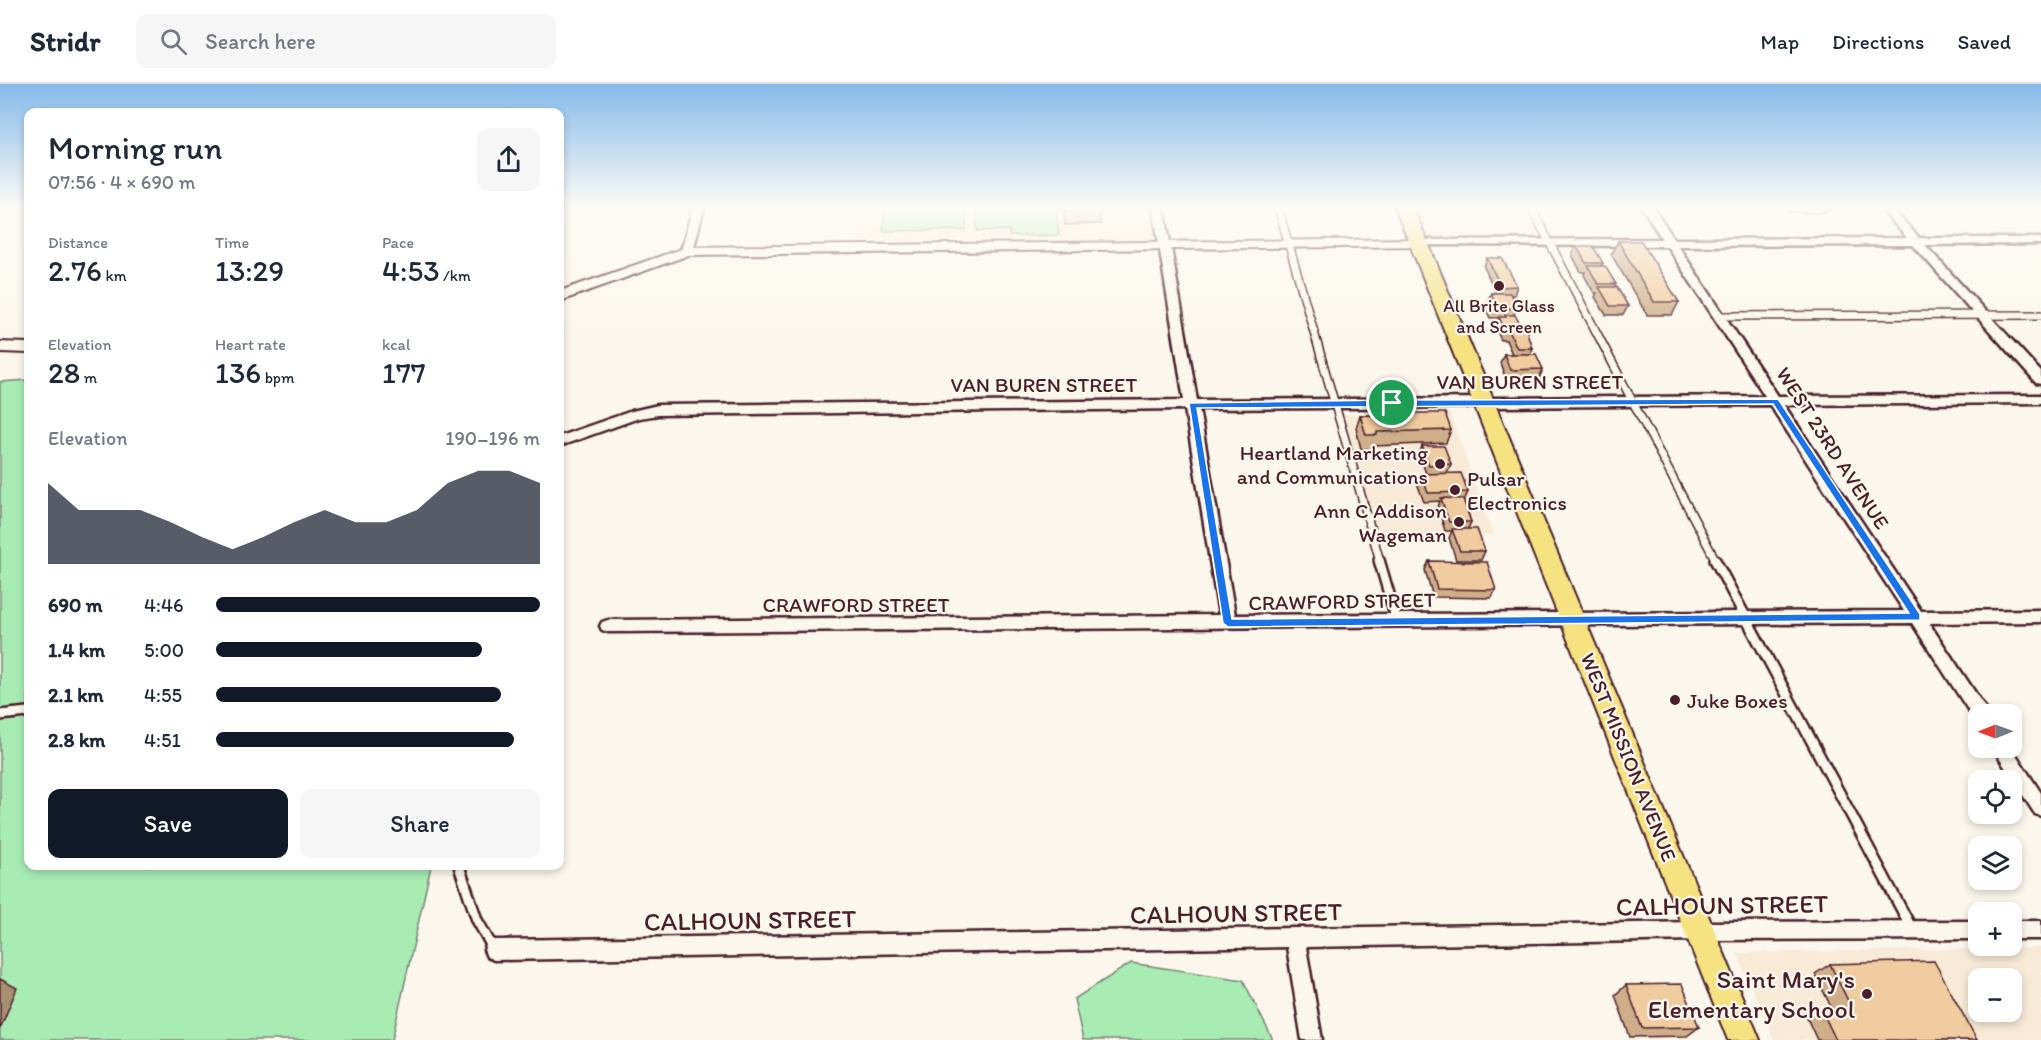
<!DOCTYPE html>
<html lang="en">
<head>
<meta charset="utf-8">
<style>
  :root { --surface:#fff; --page:#f6f6f7; --text:#1f2937; --muted:#747a83; --line:#e0e1e3; --accent:#111827 }
  body { margin:0; font-family:Itim,sans-serif; background:var(--page); color:var(--text); height:100vh; display:flex; flex-direction:column; font-size:22px; white-space:nowrap }
  * { box-sizing:border-box; margin:0 }
  p { font-size:20px; color:var(--muted) }
  .icon { flex:none; width:33px; height:33px; fill:none; stroke:currentColor; stroke-width:2; stroke-linecap:round; stroke-linejoin:round }
  .map { position:relative; flex:1; overflow:hidden }
  .panel { position:absolute; left:24px; top:24px; width:540px; height:762px; display:flex; flex-direction:column; background:var(--surface); border-radius:12px; box-shadow:0 3px 9px #0003 }
  .panel>* { flex:none }
  .needle { width:39px; rotate:269deg }
  .buttons { position:absolute; left:1968px; top:620px; display:grid; gap:12px }
  .buttons a { display:grid; place-items:center; width:54px; height:54px; border-radius:12px; background:var(--surface); box-shadow:0 3px 9px #0003; font-size:30px }
  .pin { position:absolute; display:grid; place-items:center; width:51px; height:51px; color:#fff; margin:-26px; border:3px solid #fff; border-radius:50%; box-shadow:0 2px 6px #0007 }
  .round { display:grid; place-items:center; flex:none; width:63px; height:63px; border-radius:12px; background:var(--page) }
  .summary { display:flex; align-items:center; justify-content:space-between; height:102px; padding:0 24px }
  h1 { font-size:33px; font-weight:600; line-height:45px }
  .metrics { display:grid; grid-template-columns:repeat(3,1fr); gap:9px; height:102px; padding:6px 24px }
  .metrics div { display:grid; align-content:center }
  .metrics b { font-size:30px; font-weight:600 }
  .metrics small { font-size:16px; font-weight:400 }
  .metrics p { font-size:16px }
  .chart { height:168px; padding:12px 24px }
  .chart p { display:flex; justify-content:space-between }
  .chart svg { width:100%; height:108px; margin-top:6px; fill:var(--accent); opacity:.7 }
  .action { display:flex; gap:12px; margin-top:auto; padding:12px 24px }
  .action a { flex:1; height:69px; border-radius:12px; background:var(--accent); color:#fff; font-size:24px; font-weight:600; line-height:69px; text-align:center }
  .action a+a { background:var(--page); color:var(--text) }
  ul { padding:0 24px; list-style:none; font-size:20px }
  li { display:grid; grid-template-columns:96px 72px 1fr; align-items:center; height:45px }
  li i { height:15px; border-radius:8px; background:var(--accent) }
  header { display:flex; align-items:center; gap:36px; box-sizing:border-box; height:84px; padding:0 30px; background:var(--surface); border-bottom:2px solid var(--line) }
  header strong { font-size:28px }
  nav { display:flex; gap:33px; margin-inline-start:auto; font-size:21px }
  .search { width:420px; height:54px; background:var(--page); display:flex; align-items:center; gap:15px; box-sizing:border-box; padding:0 21px; border-radius:12px; color:var(--muted); font-size:22px }
  .map>svg:first-child { display:block }
  .built { fill:#f8ead6; fill-rule:evenodd }
  .green { fill:#a8ebb5; stroke:#798570; stroke-width:1.5 }
  .lines { fill:none; stroke-linecap:round; stroke-linejoin:round }
  .service-far1-casing { stroke:#4a1f2b; stroke-width:10 }
  .service-casing { stroke:#4a1f2b; stroke-width:14 }
  .minor-casing { stroke:#4a1f2b; stroke-width:5 }
  .tertiary-casing { stroke:#4a1f2b; stroke-width:4 }
  .primary-casing { stroke:#4a1f2b; stroke-width:4 }
  .service-far1 { stroke:#fbf7ec; stroke-width:7 }
  .service { stroke:#fbf7ec; stroke-width:9 }
  .minor { fill:#fbf7ec; fill-rule:evenodd }
  .tertiary { fill:#fbf7ec; fill-rule:evenodd }
  .primary { fill:#f5e382; fill-rule:evenodd }
  .wall { fill:#cfaf8a; stroke:#4a1f2b; stroke-width:1.5 }
  .shaded-wall { fill:#a98f71; stroke:#4a1f2b; stroke-width:1.5 }
  .building { fill:#f1cca1; stroke:#4a1f2b; stroke-width:1.5 }
  .route { fill:#1a73e8; stroke:#fff; stroke-width:1.5; fill-rule:evenodd }
  .poi-dot { fill:#4a1f2b; stroke:#fbf7ec; stroke-width:2 }
  .labels { text-anchor:middle; dominant-baseline:central; stroke-width:4.5; stroke-linejoin:round; paint-order:stroke }
  .far-poi-label { font-size:18px; fill:#4a1f2b; stroke:#fbf7ec }
  .street-label { font-size:21px; fill:#4a1f2b; stroke:#fbf7ec }
  .poi-label { font-size:21px; fill:#4a1f2b; stroke:#fbf7ec; text-anchor:end }
  .near-street-label { font-size:26px; fill:#4a1f2b; stroke:#fbf7ec }
  .near-poi-label { font-size:26px; fill:#4a1f2b; stroke:#fbf7ec; text-anchor:end }
</style>
</head>
<body>
<header>
<strong>Stridr</strong>
<div class="search"><svg class="icon" aria-label="search" viewBox="0 0 24 24"><circle cx="10" cy="10" r="6"/><path d="M15 15l6 6"/></svg>Search here</div>
<nav><a>Map</a><a>Directions</a><a>Saved</a></nav>
</header>
<div class="map">
<svg width="2041" height="956" viewBox="0 0 2041 956">
  <rect width="100%" height="100%" fill="#fbf7ec"/>
  <filter id="ink" filterUnits="userSpaceOnUse"><feTurbulence type="fractalNoise" baseFrequency=".0167" numOctaves="2"/><feDisplacementMap in="SourceGraphic" scale="12" xChannelSelector="R" yChannelSelector="G"/><feConvolveMatrix kernelMatrix="1 2 1 2 8 2 1 2 1" color-interpolation-filters="sRGB"/></filter>
  <g filter="url(#ink)">
    <!-- built -->
    <g class="built">
      <path d="M862,123H1158L1163,155L858,157Z"/>
      <path d="M1415,123H1531L1549,159L1429,154Z"/>
      <path d="M1450,330L1493,451L1372,453L1337,331Z"/>
      <path d="M2041,864V956H1774L1737,869ZM1978,894H2012V927H1978Z"/>
    </g>
    <!-- green -->
    <g class="green">
      <path d="M885,123H967L966,146L883,147Z"/>
      <path d="M977,123H1056L1059,151L1009,152V146L977,147Z"/>
      <path d="M28,296V782H431L392,956H0V298Z"/>
      <path d="M1131,879L1243,896L1273,956H1083L1074,915Z"/>
    </g>
    <g class="lines">
      <defs>
        <g id="service-far1">
          <path d="M1278,123L1380,477"/>
          <path d="M1531,123L1716,477"/>
          <path d="M1719,232L2041,231"/>
        </g>
        <g id="service">
          <path d="M1379,476L1397,537"/>
          <path d="M1715,476L1912,845"/>
          <path d="M0,631L28,628"/>
          <path d="M459,782L477,836L494,866"/>
        </g>
        <g id="minor">
          <path d="M693,123H704L693,167L687,170L681,167Z"/>
          <path d="M1153,123H1164L1197,316L1765,312L1667,162L1414,161V157L1418,156L1662,155L1642,123H1653L1674,155L1907,154L1880,123H1891L1919,154H2041V160L1925,161L2041,288V300L2036,299L1913,161L1678,162L1778,312L2041,311V319L1784,321L1921,527L2041,526V538L1929,539L1986,625L1988,630H1978V637L1974,635L1912,539L608,548L602,546L600,542L602,538L608,536L1219,531L1185,325L658,331L639,334L560,362V352L632,327L658,321L1184,316ZM1770,321L1904,527L1235,531L1199,325Z"/>
          <path d="M1992,663H2011L2041,709V732L2035,730Z"/>
          <path d="M1978,837V855L1700,856L1306,863L1322,956H1302L1287,863L494,876L487,873L484,866L487,859L494,856L1700,838Z"/>
          <rect x="2012" y="837" width="29" height="18"/>
        </g>
        <g id="tertiary">
          <path d="M1418,155L1425,159L1423,162L689,171L560,217V207L687,163Z"/>
          <path d="M0,258L28,259V269L0,268Z"/>
        </g>
        <path id="primary" d="M1395,123H1413L1760,956H1728Z"/>
      </defs>
      <!-- service-far1 casing -->
      <use href="#service-far1" class="service-far1-casing"/>
      <!-- service casing -->
      <use href="#service" class="service-casing"/>
      <!-- minor casing -->
      <use href="#minor" class="minor-casing"/>
      <!-- tertiary casing -->
      <use href="#tertiary" class="tertiary-casing"/>
      <!-- primary casing -->
      <use href="#primary" class="primary-casing"/>
      <!-- service-far1 -->
      <use href="#service-far1" class="service-far1"/>
      <!-- service -->
      <use href="#service" class="service"/>
      <!-- minor -->
      <use href="#minor" class="minor"/>
      <!-- tertiary -->
      <use href="#tertiary" class="tertiary"/>
      <!-- primary -->
      <use href="#primary" class="primary"/>
    </g>
    <!-- wall -->
    <g class="wall">
      <path d="M1063,123H1100V140L1065,141Z"/>
      <path d="M1432,123H1463V124L1433,125Z"/>
      <path d="M1786,123H1832L1830,127L1815,129L1788,128Z"/>
      <path d="M1618,157L1679,218L1672,231H1647L1611,170Z"/>
      <path d="M1576,162L1603,179L1601,182L1616,200L1614,203L1628,222L1623,231H1606L1595,213L1597,209H1594L1584,191L1585,188H1581L1572,171Z"/>
      <path d="M1487,174L1517,202L1514,211H1511L1516,224L1514,231L1532,264L1530,270L1543,285L1539,295H1506L1500,279L1504,270H1512L1506,256H1501L1495,243L1499,234H1490L1486,225L1488,220L1487,218L1491,209H1496L1484,183Z"/>
      <path d="M1399,329L1451,346L1446,359L1374,362L1373,365H1361L1356,344L1360,331L1397,332Z"/>
      <path d="M1422,362L1451,380L1447,389L1468,408L1464,417L1471,438L1468,445L1485,467L1481,476H1456L1449,454L1452,447H1445L1438,423L1440,417L1424,418L1417,399L1421,390L1426,389L1419,371Z"/>
      <path d="M1429,477L1496,506L1491,514L1433,513L1425,486Z"/>
      <path d="M1830,880L1977,956H1817L1807,934L1821,925H1832L1815,890Z"/>
      <path d="M1626,901L1699,943L1687,952L1630,953L1615,911Z"/>
    </g>
    <!-- shaded-wall -->
    <path class="shaded-wall" d="M0,895L17,904L0,945Z"/>
    <!-- building -->
    <g class="building">
      <path d="M1065,123H1100L1101,127H1065Z"/>
      <path d="M1618,157H1641L1679,218H1654Z"/>
      <path d="M1576,162H1593L1603,179H1586Z"/>
      <path d="M1487,174H1502L1517,202L1501,203Z"/>
      <path d="M1588,182H1605L1616,200H1598Z"/>
      <path d="M1599,203H1617L1628,222H1610Z"/>
      <path d="M1491,209H1510L1516,224L1494,225L1490,216H1494Z"/>
      <path d="M1505,231H1515L1520,240L1526,245L1532,264H1517L1509,247H1505L1499,233H1506Z"/>
      <path d="M1504,270H1536L1543,285L1510,286Z"/>
      <path d="M1399,329H1445L1451,346L1377,348V351H1366L1360,331L1400,332Z"/>
      <path d="M1422,362H1444L1451,380L1429,381Z"/>
      <path d="M1461,389L1468,408L1428,409L1421,390Z"/>
      <path d="M1441,414L1463,415L1471,438H1449Z"/>
      <path d="M1452,445H1477L1485,467H1460Z"/>
      <path d="M1429,477L1487,478L1496,506L1437,505Z"/>
      <path d="M1934,877L1977,956H1836L1821,925H1852L1830,880Z"/>
      <path d="M1682,900L1699,943L1642,944L1626,901Z"/>
    </g>
  </g>
  <!-- sky -->
  <linearGradient id="sky" x2="0" y2="1"><stop stop-color="#85baea"/><stop offset="0.48" stop-color="#fdfbf6"/><stop offset="1" stop-color="#fdfbf6" stop-opacity="0"/></linearGradient>
  <rect width="2041" height="257" fill="url(#sky)"/>
  <!-- route -->
  <path class="route" d="M1778,315L1920,530V536L1228,543L1223,539L1189,319L1392,316ZM1773,320L1909,529L1232,535L1197,324Z"/>
  <!-- markers -->
  <g class="poi-dot">
    <circle cx="1499" cy="202" r="6"/>
    <circle cx="1440" cy="380" r="6"/>
    <circle cx="1455" cy="406" r="6"/>
    <circle cx="1459" cy="438" r="6"/>
    <circle cx="1675" cy="616" r="6"/>
    <circle cx="1867" cy="910" r="6"/>
  </g>
  <g class="labels">
    <!-- far-poi labels -->
    <g class="far-poi-label">
      <text x="1499" y="222">All Brite Glass<tspan x="1499" dy="21">and Screen</tspan></text>
    </g>
    <!-- street labels -->
    <g class="street-label">
      <text x="1530" y="297">VAN BUREN STREET</text>
      <text x="1044" y="300">VAN BUREN STREET</text>
      <text transform="translate(1833 364) rotate(57)">WEST 23RD AVENUE</text>
      <text transform="translate(1342 517) rotate(-1)">CRAWFORD STREET</text>
      <text x="856" y="520">CRAWFORD STREET</text>
      <text transform="translate(1629 673) rotate(68)">WEST MISSION AVENUE</text>
    </g>
    <!-- poi labels -->
    <g class="poi-label">
      <text x="1428" y="368">Heartland Marketing<tspan x="1428" dy="24">and Communications</tspan></text>
      <text x="1467" y="394" text-anchor="start">Pulsar<tspan x="1467" dy="24">Electronics</tspan></text>
      <text x="1447" y="426">Ann C Addison<tspan x="1447" dy="24">Wageman</tspan></text>
      <text x="1687" y="616" text-anchor="start">Juke Boxes</text>
    </g>
    <!-- near-street labels -->
    <g class="near-street-label">
      <text transform="translate(1722 821) rotate(-1)">CALHOUN STREET</text>
      <text transform="translate(1236 829) rotate(-1)">CALHOUN STREET</text>
      <text transform="translate(750 836) rotate(-1)">CALHOUN STREET</text>
    </g>
    <!-- near-poi labels -->
    <g class="near-poi-label">
      <text x="1855" y="895">Saint Mary's<tspan x="1855" dy="30">Elementary School</tspan></text>
    </g>
  </g>
</svg>
<div class="buttons">
<a><svg class="needle" viewBox="-14 -14 28 28"><path d="M0-13l5 13h-10z" fill="#e53935"/><path d="M0 13l5-13h-10z" fill="#747a83"/></svg></a>
<a><svg class="icon" aria-label="locate" viewBox="0 0 24 24"><circle cx="12" cy="12" r="6"/><path d="M12 2v4M12 18v4M2 12h4M18 12h4"/></svg></a>
<a><svg class="icon" aria-label="layers" viewBox="0 0 24 24"><path d="M12 4l9 5-9 5-9-5zM3 14l9 5 9-5"/></svg></a>
<a>+</a>
<a>−</a>
</div>
<div class="pin" style="left:1392px;top:319px;background:#1e9e55"><svg class="icon" aria-label="arrive" viewBox="0 0 24 24"><path d="M6 21V4h12l-3 4 3 4H6"/></svg></div>
<section class="panel">
<div class="summary"><div><h1>Morning run</h1><p>07:56 · 4 × 690 m</p></div><a class="round"><svg class="icon" aria-label="share" viewBox="0 0 24 24"><path d="M12 15V3M7 8l5-5 5 5M5 13v7h14v-7"/></svg></a></div>
<div class="metrics">
<div><p>Distance</p><b>2.76<small> km</small></b></div>
<div><p>Time</p><b>13:29</b></div>
<div><p>Pace</p><b>4:53<small> /km</small></b></div>
</div>
<div class="metrics">
<div><p>Elevation</p><b>28<small> m</small></b></div>
<div><p>Heart rate</p><b>136<small> bpm</small></b></div>
<div><p>kcal</p><b>177</b></div>
</div>
<div class="chart"><p><span>Elevation</span>190–196 m</p>
<svg viewBox="0 0 160 44" preserveAspectRatio="none"><path d="M0 44V11L10 22L20 22L30 22L40 27L50 33L60 38L70 33L80 27L90 22L100 27L110 27L120 22L130 11L140 6L150 6L160 11V44z"/></svg>
</div>
<ul>
<li><b>690 m</b>4:46<i style="width:100%"></i></li>
<li><b>1.4 km</b>5:00<i style="width:82%"></i></li>
<li><b>2.1 km</b>4:55<i style="width:88%"></i></li>
<li><b>2.8 km</b>4:51<i style="width:92%"></i></li>
</ul>
<div class="action"><a>Save</a><a>Share</a></div>
</section>
</div>
</body>
</html>
